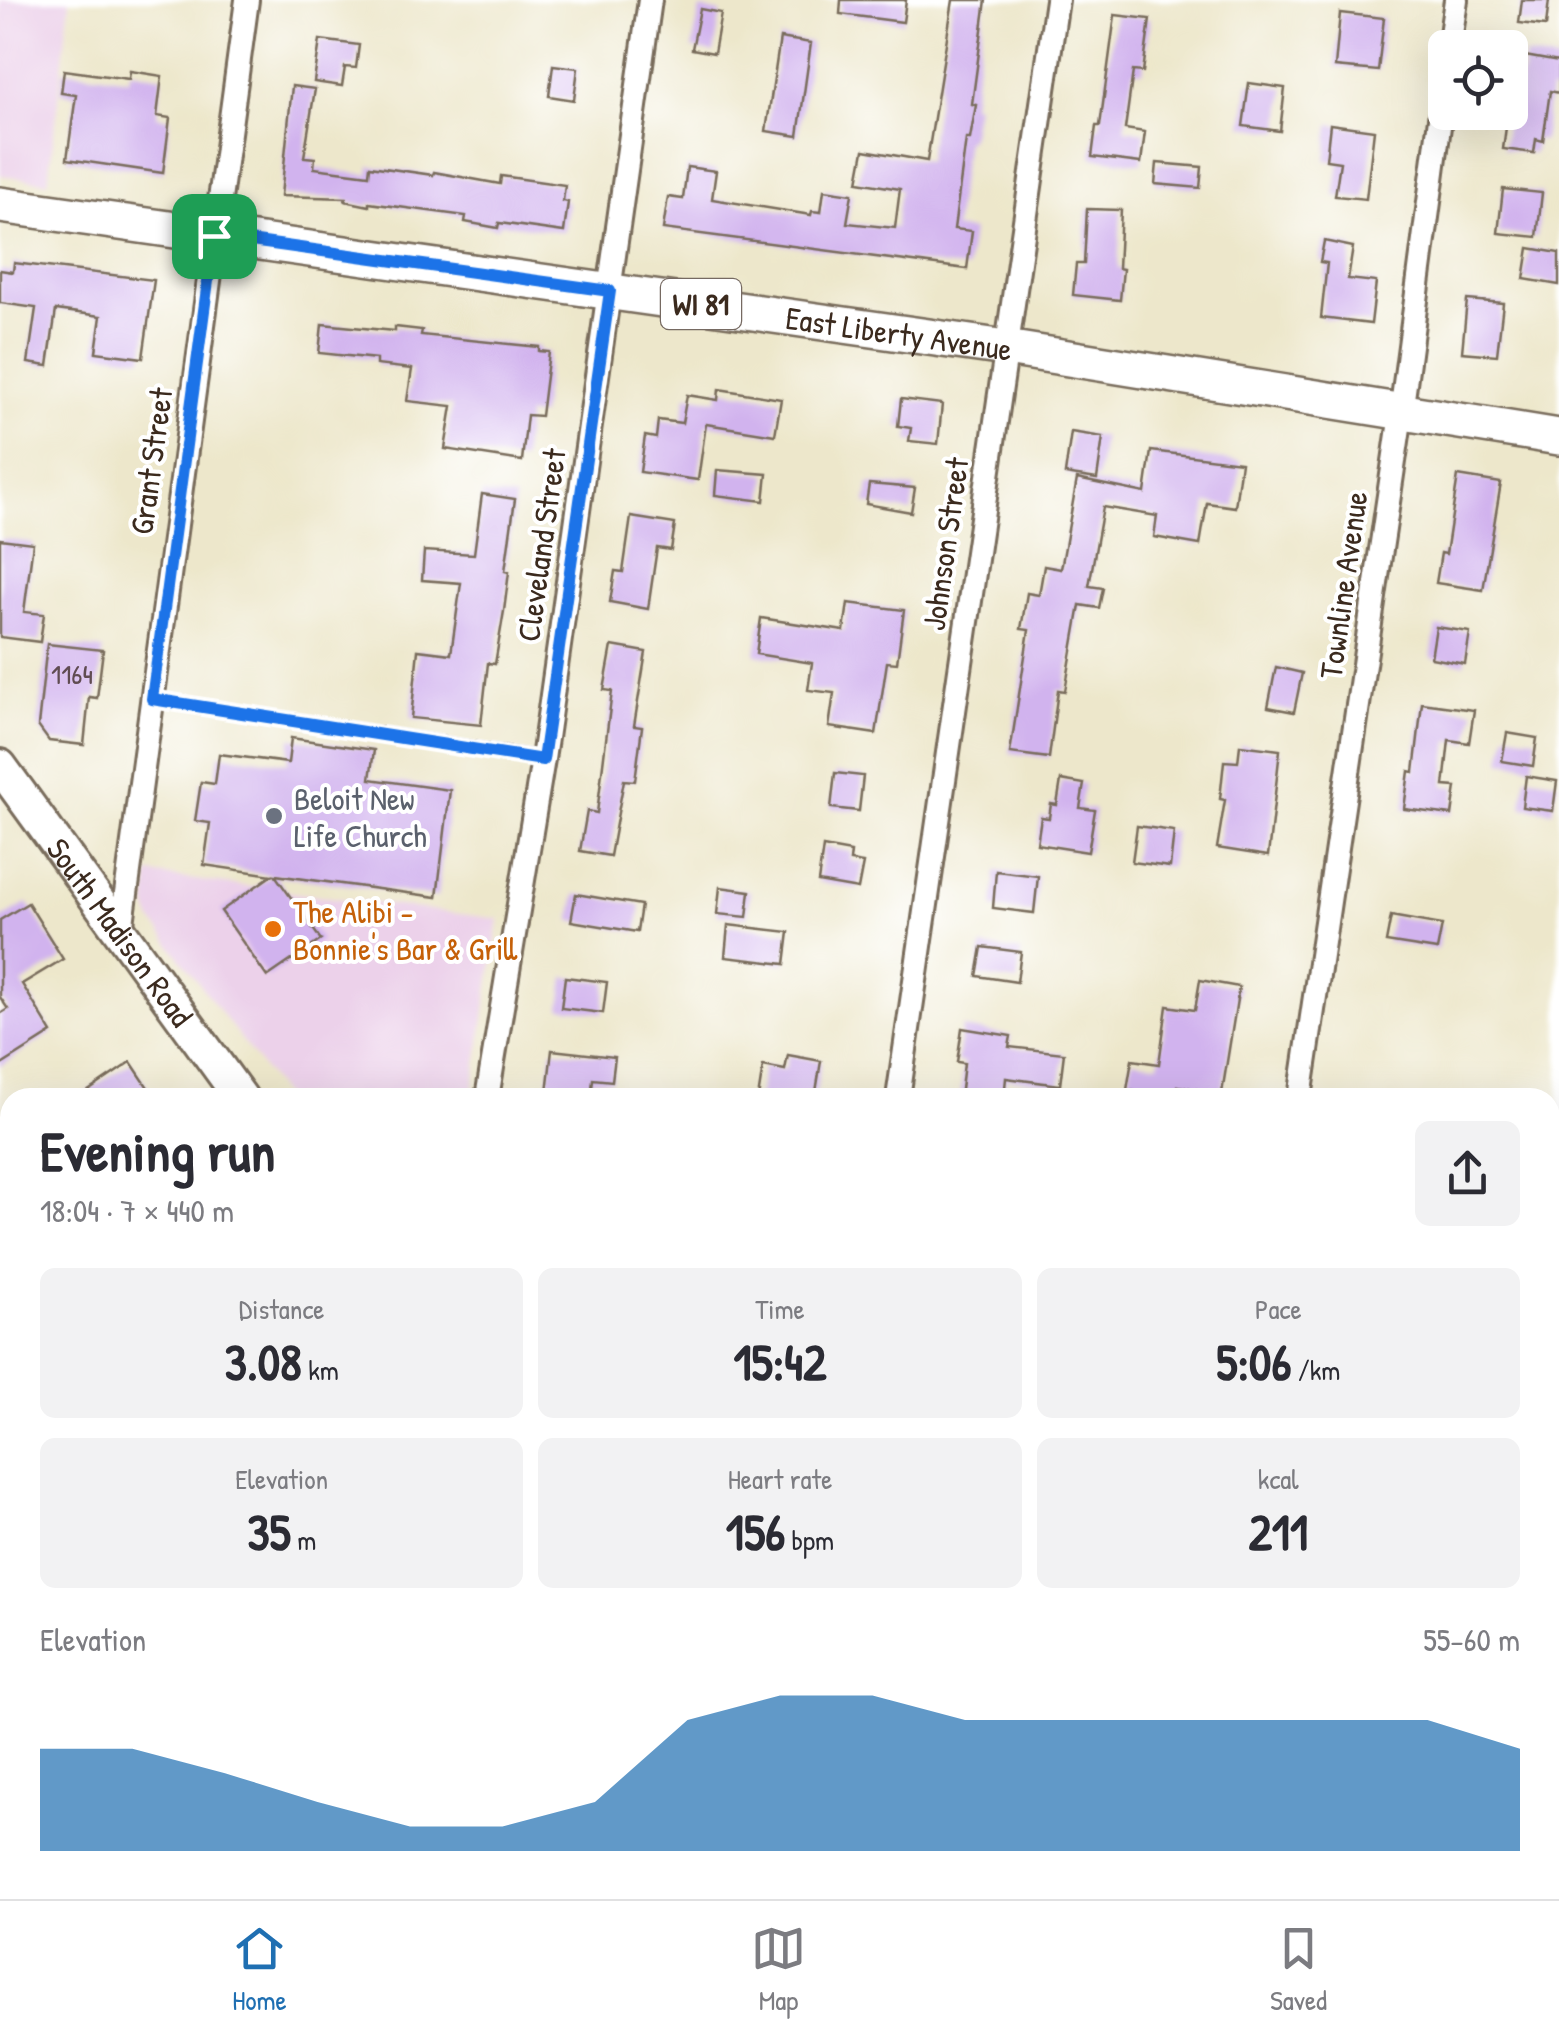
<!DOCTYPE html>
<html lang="en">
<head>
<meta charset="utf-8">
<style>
  :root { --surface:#fff; --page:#f2f2f3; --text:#2b2b33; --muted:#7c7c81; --line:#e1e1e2; --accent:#1f6fb2 }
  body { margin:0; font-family:"Patrick Hand",sans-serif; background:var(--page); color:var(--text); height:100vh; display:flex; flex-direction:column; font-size:38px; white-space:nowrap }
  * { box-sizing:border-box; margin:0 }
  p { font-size:32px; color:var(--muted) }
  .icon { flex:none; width:55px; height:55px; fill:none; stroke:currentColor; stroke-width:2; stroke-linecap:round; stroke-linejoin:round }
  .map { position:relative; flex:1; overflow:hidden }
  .sheet { position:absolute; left:0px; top:1088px; width:1560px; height:812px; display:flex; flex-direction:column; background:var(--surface); border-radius:30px 30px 0 0; box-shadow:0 10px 40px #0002 }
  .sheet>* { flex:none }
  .fabs { position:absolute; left:1428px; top:30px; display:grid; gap:20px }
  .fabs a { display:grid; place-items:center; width:100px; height:100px; border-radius:15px; background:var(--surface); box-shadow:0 10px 40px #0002; font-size:50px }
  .pin { position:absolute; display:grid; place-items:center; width:85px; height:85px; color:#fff; margin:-42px; border-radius:20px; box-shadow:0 5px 15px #0006 }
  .round { display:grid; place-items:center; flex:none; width:105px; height:105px; border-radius:15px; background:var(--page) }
  .headline { display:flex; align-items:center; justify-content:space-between; height:170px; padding:0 40px }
  h1 { font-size:55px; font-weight:800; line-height:75px }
  .stats { display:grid; grid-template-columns:repeat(3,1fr); gap:15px; height:170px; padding:10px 40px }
  .stats div { display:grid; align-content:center; border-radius:15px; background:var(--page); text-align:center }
  .stats b { font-size:50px; font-weight:800 }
  .stats small { font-size:28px; font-weight:400 }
  .stats p { font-size:28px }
  .chart { height:280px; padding:20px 40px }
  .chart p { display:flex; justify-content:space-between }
  .chart svg { width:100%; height:180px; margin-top:10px; fill:var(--accent); opacity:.7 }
  .dock { display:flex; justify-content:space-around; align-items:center; height:140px; border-top:2px solid var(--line); background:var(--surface); font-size:28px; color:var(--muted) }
  .dock a { display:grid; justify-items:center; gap:5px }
  .dock .on { color:var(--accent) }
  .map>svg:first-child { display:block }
  .built { fill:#ecd1ea }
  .building { fill:#d1b3ee }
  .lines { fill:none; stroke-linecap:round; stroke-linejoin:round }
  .service-casing { stroke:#796c5b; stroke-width:16 }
  .minor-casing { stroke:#796c5b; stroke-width:28 }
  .secondary-casing { stroke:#796c5b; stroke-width:38 }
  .primary-casing { stroke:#796c5b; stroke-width:40 }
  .service { stroke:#fff; stroke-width:11 }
  .minor { stroke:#fff; stroke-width:22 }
  .secondary { stroke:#fff; stroke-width:32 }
  .primary { stroke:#fff; stroke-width:35 }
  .route-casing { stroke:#fff; stroke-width:20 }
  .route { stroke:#1a73e8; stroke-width:12 }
  .worship-dot { fill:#6b7280; stroke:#fff; stroke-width:4 }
  .food-dot { fill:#e8710a; stroke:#fff; stroke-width:4 }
  .labels { text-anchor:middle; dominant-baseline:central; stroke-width:8; stroke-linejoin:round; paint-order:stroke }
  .number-label { font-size:28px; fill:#604c52 }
  .shield { fill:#fff; stroke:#766a62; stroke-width:2.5 }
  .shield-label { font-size:30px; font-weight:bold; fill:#3b2a1e }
  .street-label { font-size:32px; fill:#3b2a1e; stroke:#fff }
  .worship-label { font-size:32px; fill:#5b616d; stroke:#fff; text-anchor:start }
  .food-label { font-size:32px; fill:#c56008; stroke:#fff; text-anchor:start }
</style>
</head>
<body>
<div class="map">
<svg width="1559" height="1899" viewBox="0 0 1559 1899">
  <rect width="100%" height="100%" fill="#fff"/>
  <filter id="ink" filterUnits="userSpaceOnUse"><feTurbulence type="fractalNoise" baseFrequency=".01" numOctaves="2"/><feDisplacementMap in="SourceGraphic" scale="20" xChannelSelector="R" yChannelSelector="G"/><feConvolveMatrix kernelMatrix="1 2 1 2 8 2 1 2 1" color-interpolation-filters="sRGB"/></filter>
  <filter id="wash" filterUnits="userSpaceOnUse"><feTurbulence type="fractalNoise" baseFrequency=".0048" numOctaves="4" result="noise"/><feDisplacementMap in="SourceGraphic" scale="40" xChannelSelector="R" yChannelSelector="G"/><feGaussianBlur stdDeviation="2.25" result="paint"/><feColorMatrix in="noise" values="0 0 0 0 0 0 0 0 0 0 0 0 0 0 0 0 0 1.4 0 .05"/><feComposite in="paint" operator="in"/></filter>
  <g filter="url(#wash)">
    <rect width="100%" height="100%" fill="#ede7cb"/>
    <!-- built -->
    <g class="built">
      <path d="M0,0H70L48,182L0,175Z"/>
      <path d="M149,874L499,919L472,1097H284L152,920L147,906Z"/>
      <path d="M857,1890H1149L1162,1892L1161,1899H864Z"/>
    </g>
    <g id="blocks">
      <!-- building -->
      <g class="building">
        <path d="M841,0H906L903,22L840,14Z"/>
        <path d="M953,0H986L972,104L976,105L970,139H966L954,229L972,231L967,269L663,229L668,197L683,199L687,167L716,171L712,199L811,215L812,211L821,212L824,190L852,194L847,223L895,228L900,189L858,182L864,150L927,161Z"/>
        <path d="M1522,0H1549L1546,26L1519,23Z"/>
        <path d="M700,9L721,13L714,53L692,49Z"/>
        <path d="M1340,13L1384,18L1378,71L1335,67Z"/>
        <path d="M1115,15L1150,19L1143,72L1133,71L1125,129L1145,132L1141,163L1092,157L1096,126H1100Z"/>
        <path d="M780,38L811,43L798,136L766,131Z"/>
        <path d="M320,40L359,45L356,68L345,67L342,86L314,82Z"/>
        <path d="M1525,56L1559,62V93L1550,91L1543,141L1536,139L1534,153L1503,149L1507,120L1514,121Z"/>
        <path d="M553,65L578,68L574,100L549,96Z"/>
        <path d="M64,70L129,79L130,71L162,76L157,116L170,118L163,173L67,159L76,95L61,93Z"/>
        <path d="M1249,83L1285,88L1280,131L1243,126Z"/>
        <path d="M292,86L315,89L304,157L315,158L314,168L369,175L370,166L433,175L434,172L500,184L501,176L565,185L563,201L568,202L564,232L499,223L498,228L465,222L466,216L369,203V206L345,201L346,198L281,196Z"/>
        <path d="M1330,124L1374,130L1366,199L1335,196L1340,162L1326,160Z"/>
        <path d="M1157,163L1202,167L1200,188L1155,184Z"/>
        <path d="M1503,189L1542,193L1537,237L1498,233Z"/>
        <path d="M1087,209L1121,210L1118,268L1123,269L1120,300L1073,295L1076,264H1084Z"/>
        <path d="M1324,241L1353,247L1348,279L1376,282L1371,324L1321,318L1327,263L1320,262Z"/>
        <path d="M1529,248L1559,253V285L1524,279Z"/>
        <path d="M14,263L154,280L143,358L96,352L101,316L56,310L48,366L28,363L36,308L0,303V270L13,272Z"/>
        <path d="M1467,300L1503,303L1497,355L1462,352Z"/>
        <path d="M322,324L395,331V327L422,330L421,335L539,347V351L549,352L541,416L527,415L522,461L445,449L452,406L407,401L412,369L376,365V359L319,353Z"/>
        <path d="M719,389L781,399L775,435L706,424L698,480L640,472L645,436L656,438L658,420L682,423L687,395L718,400Z"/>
        <path d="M901,399L942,404L938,444L909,441L911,428L898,426Z"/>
        <path d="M1071,432L1103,437L1097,479L1065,474Z"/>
        <path d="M1151,451L1241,462L1235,507L1207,503L1200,545L1154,537L1157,516L1103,507L1089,586L1103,588L1099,608L1080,605L1065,691L1058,690L1049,758L1010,753L1029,630L1021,629L1027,593L1039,595L1044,566L1061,569L1077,479L1145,493Z"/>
        <path d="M717,470L767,474L764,501L715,495Z"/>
        <path d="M1458,476L1501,483L1483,590L1436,583L1441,553L1446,554Z"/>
        <path d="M869,484L915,488L911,512L866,504Z"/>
        <path d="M482,494L515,499L505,571L509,572L504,611L495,664L488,663L481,725L411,718L418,650L451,654L461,583L422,580L424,551L474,554Z"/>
        <path d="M631,517L675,524L671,550L657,548L648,609L610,602L615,571L623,572Z"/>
        <path d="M0,539L33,543L24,612L44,614L40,642L0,637Z"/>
        <path d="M848,603L904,610L897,663L887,662L876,734L829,727L834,693L808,690L812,663L756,654L761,618L844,631Z"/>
        <path d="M1436,627L1470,632L1465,664L1431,658Z"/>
        <path d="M47,644L103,650L97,698L89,697L84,745L49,741L38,726Z"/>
        <path d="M612,646L646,652L634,726L642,727L635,781L624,780L610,856L580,851L587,811L597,813L612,691L604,690Z"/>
        <path d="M1276,667L1302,673L1294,712L1268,707Z"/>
        <path d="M1422,703L1474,710L1469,743L1449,740L1444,786L1456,787L1452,815L1404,809L1409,771L1414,772Z"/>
        <path d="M1507,733L1537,738L1533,766L1502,761Z"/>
        <path d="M291,738L374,750L370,779L450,790L437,897L275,875L321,940L267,977L221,911L272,875L204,865L210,823L195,821L201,782L215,784L219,754L288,763Z"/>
        <path d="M1240,745L1280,750L1268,856L1217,848L1225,800L1220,799L1224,761L1238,762Z"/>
        <path d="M835,773L863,776L859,811L831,808Z"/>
        <path d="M1526,776L1557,781L1553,811L1522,807Z"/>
        <path d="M1061,780L1084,784L1080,808L1095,810L1088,852L1037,844L1041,817L1049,818L1051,804L1057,805Z"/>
        <path d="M1137,826L1174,831L1170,867L1132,862Z"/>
        <path d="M823,847L851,852L850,861L863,863L858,889L818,882Z"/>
        <path d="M996,871L1038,876L1034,913L993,908Z"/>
        <path d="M720,887L750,891L747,917L717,914Z"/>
        <path d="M576,894L641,905L637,932L571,921Z"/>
        <path d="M28,903L63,959L22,984L52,1033L0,1066V1014L8,1009L0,997V920Z"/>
        <path d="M1391,916L1442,925L1437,950L1386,942Z"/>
        <path d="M728,925L789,932L785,964L725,957Z"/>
        <path d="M982,947L1021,952L1017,982L977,976Z"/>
        <path d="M565,977L607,982L603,1013L561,1008Z"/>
        <path d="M1200,980L1239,987L1222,1093L1177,1086L1175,1097L1127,1090L1132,1060L1159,1064L1167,1006L1195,1010Z"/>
        <path d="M962,1028L1011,1036L1009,1047L1064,1053L1060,1085L1006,1078L1004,1098H960L964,1063L957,1062Z"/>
        <path d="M552,1050L615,1057L612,1081L593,1079L591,1098L547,1092Z"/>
        <path d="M788,1055L821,1061L815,1098H758L763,1066L785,1070Z"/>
        <path d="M131,1062L155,1098H78Z"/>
      </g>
    </g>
  </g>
  <g filter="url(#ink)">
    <use href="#blocks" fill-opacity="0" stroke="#796c5b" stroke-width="2.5"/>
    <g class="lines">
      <defs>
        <path id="service" d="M152,699L543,759"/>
        <g id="minor">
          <path d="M1449,48L1456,0"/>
          <path d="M121,931L247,0"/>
          <path d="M487,1098L543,759L650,0"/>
          <path d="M898,1098L1057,0"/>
          <path d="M1300,1098L1401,414L1445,81"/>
          <path d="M369,1899L370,1890"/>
          <path d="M1183,1899L1184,1890"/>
        </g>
        <g id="secondary">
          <path id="s1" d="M0,766L241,1098"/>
          <path d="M821,1890L827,1899"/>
        </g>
        <g id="primary">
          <path id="s2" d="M0,205L1006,348L1559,437"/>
        </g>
      </defs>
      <!-- service casing -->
      <use href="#service" class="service-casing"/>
      <!-- minor casing -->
      <use href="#minor" class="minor-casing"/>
      <!-- secondary casing -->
      <use href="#secondary" class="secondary-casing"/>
      <!-- primary casing -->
      <use href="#primary" class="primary-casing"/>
      <!-- service -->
      <use href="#service" class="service"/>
      <!-- minor -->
      <use href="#minor" class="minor"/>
      <!-- secondary -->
      <use href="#secondary" class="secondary"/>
      <!-- primary -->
      <use href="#primary" class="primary"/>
    </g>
  </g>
  <g class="lines" filter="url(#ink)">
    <defs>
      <path id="route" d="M214,236L610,291L543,760L152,699Z"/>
    </defs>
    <!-- route casing -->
    <use href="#route" class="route-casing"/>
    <!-- route -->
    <use href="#route" class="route"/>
  </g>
  <!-- markers -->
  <circle class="worship-dot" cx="274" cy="816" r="10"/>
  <circle class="food-dot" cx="273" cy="929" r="10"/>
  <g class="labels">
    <!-- number labels -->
    <g class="number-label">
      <text x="72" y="674">1164</text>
    </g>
    <!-- shield labels -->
    <rect class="shield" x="661" y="279" width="80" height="50" rx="8"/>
    <g class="shield-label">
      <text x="701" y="304">WI 81</text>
    </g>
    <!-- street labels -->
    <g class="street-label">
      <text stroke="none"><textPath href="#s2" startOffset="908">East Liberty Avenue</textPath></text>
      <text transform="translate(151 461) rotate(-82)">Grant Street</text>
      <text transform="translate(945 544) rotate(-82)">Johnson Street</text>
      <text transform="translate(541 545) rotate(-82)">Cleveland Street</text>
      <text transform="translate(1343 585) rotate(-82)">Townline Avenue</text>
      <text stroke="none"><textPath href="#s1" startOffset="205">South Madison Road</textPath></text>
    </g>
    <!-- worship labels -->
    <g class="worship-label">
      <text x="294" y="798">Beloit New<tspan x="294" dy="37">Life Church</tspan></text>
    </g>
    <!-- food labels -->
    <g class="food-label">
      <text x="293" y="911">The Alibi -<tspan x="293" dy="37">Bonnie's Bar &amp; Grill</tspan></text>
    </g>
  </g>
</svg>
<div class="fabs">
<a><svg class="icon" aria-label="locate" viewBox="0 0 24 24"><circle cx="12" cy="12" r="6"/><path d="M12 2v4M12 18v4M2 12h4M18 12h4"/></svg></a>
</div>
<div class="pin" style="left:214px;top:236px;background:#1e9e55"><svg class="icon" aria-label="arrive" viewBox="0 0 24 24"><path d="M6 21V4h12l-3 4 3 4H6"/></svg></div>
<section class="sheet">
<div class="headline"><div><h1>Evening run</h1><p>18:04 · 7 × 440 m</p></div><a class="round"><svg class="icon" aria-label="share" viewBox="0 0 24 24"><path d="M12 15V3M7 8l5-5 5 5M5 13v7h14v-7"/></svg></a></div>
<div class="stats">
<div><p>Distance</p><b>3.08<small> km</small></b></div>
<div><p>Time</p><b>15:42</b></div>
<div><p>Pace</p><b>5:06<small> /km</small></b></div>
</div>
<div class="stats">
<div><p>Elevation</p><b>35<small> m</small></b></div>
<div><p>Heart rate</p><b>156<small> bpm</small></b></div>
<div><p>kcal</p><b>211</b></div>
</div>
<div class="chart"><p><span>Elevation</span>55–60 m</p>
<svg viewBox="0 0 160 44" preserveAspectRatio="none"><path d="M0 44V19L10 19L20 25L30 32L40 38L50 38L60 32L70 12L80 6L90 6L100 12L110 12L120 12L130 12L140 12L150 12L160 19V44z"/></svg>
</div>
</section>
</div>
<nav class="dock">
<a class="on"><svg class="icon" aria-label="home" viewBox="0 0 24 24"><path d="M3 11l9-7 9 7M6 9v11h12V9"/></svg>Home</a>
<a><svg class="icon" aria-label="map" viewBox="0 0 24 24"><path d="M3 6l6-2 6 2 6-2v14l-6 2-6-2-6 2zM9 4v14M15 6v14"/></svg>Map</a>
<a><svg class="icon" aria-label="saved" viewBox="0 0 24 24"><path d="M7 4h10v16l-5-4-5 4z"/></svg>Saved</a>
</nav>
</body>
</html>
